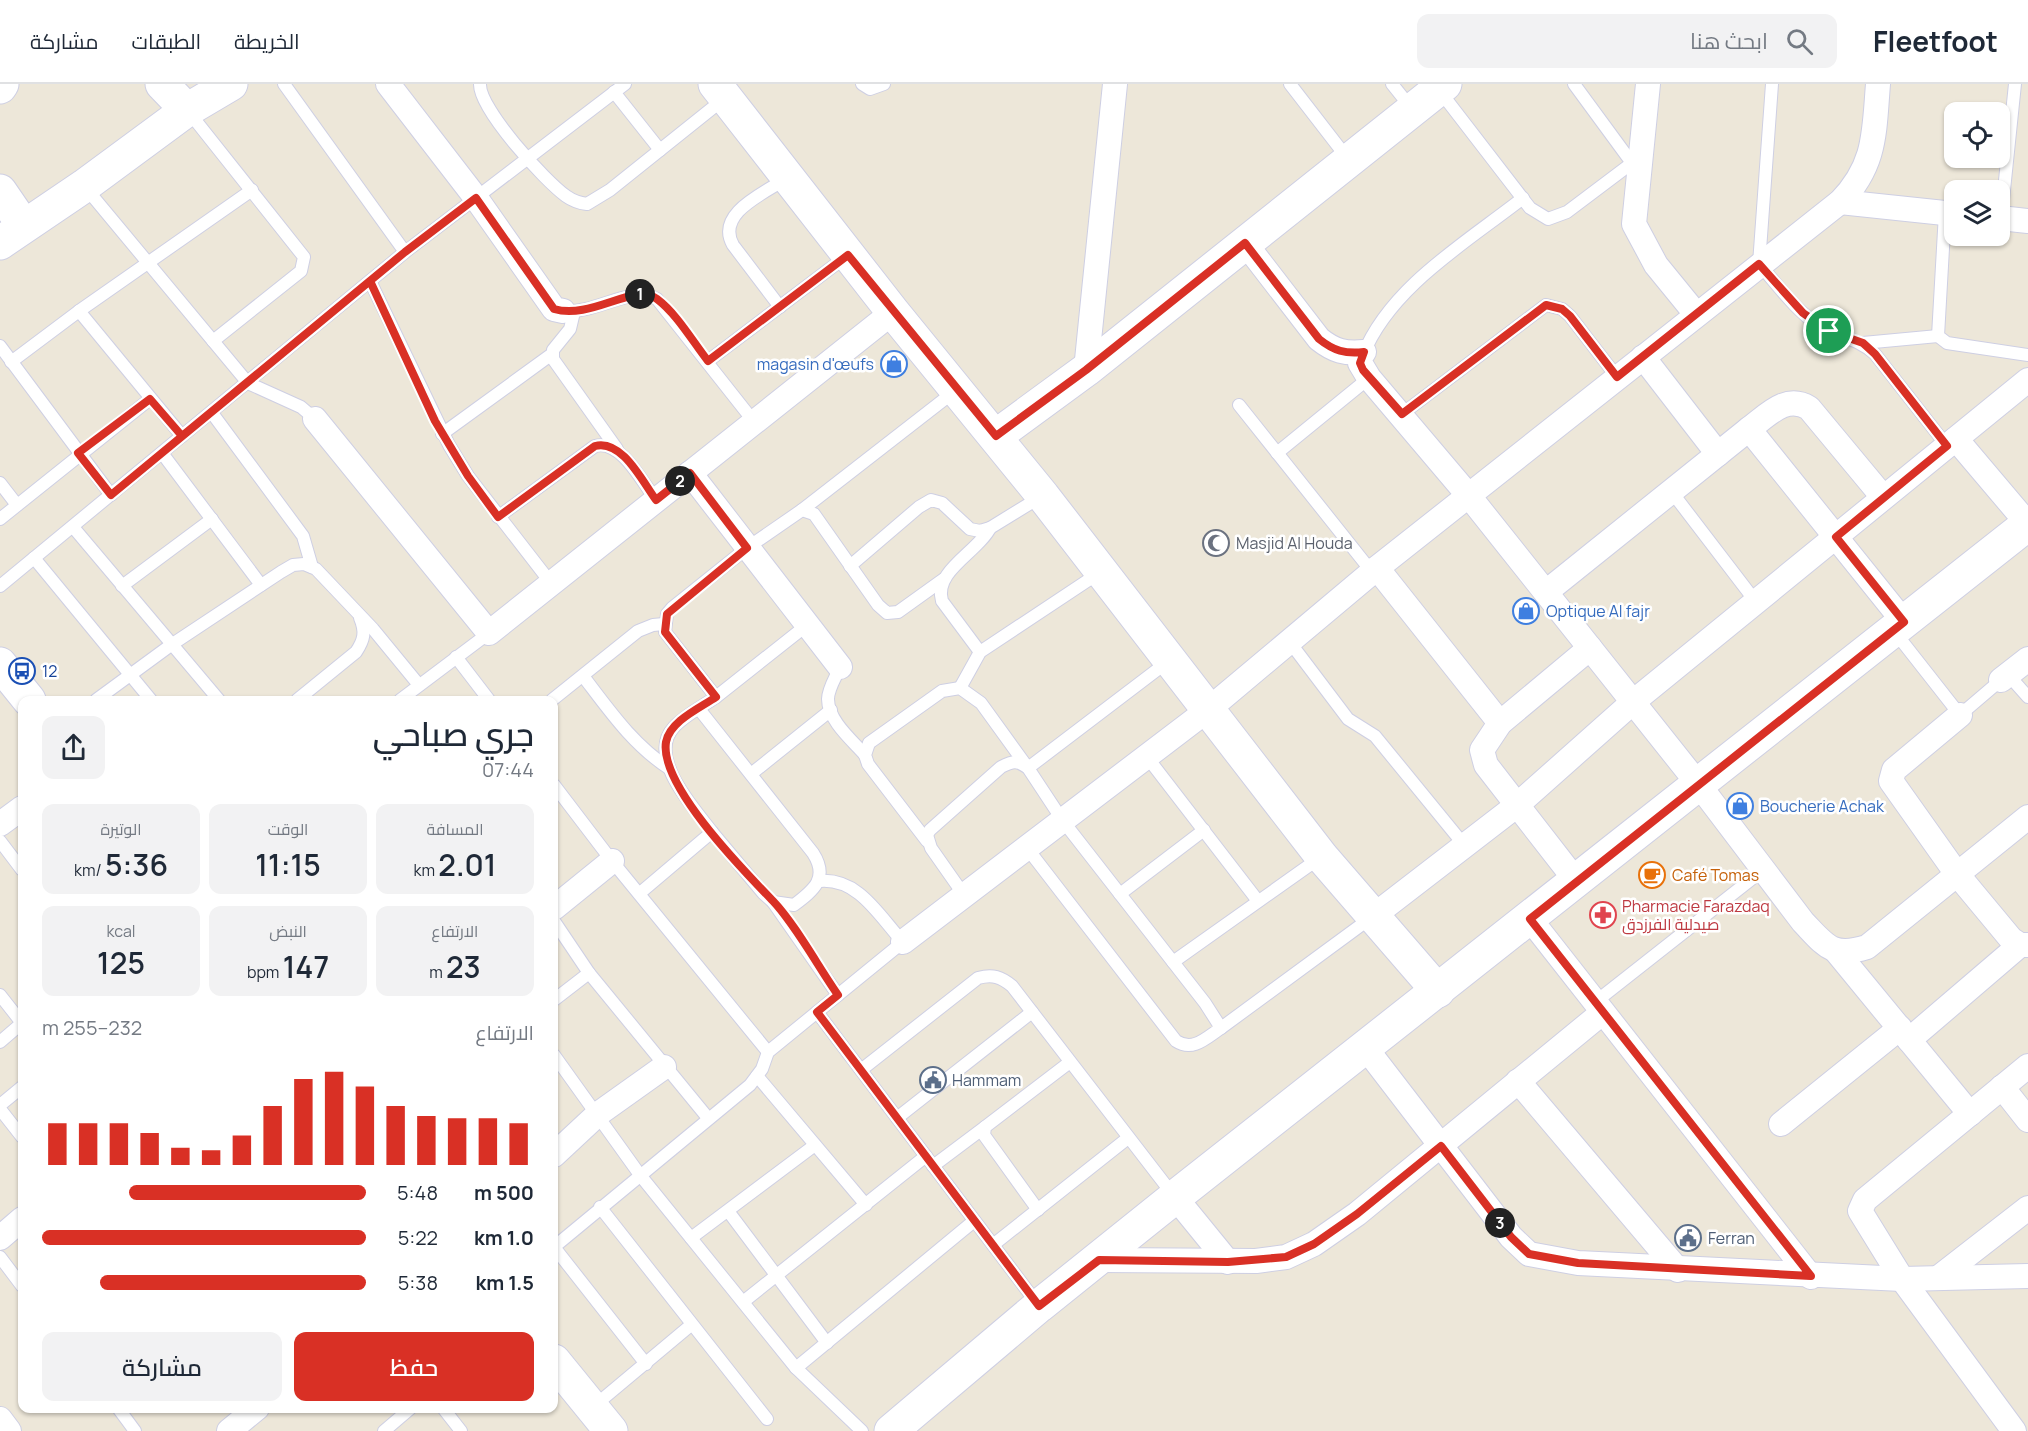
<!DOCTYPE html>
<html lang="ar">
<head>
<meta charset="utf-8">
<style>
  :root { --surface:#fff; --page:#f2f2f3; --text:#1f2937; --muted:#747a83; --line:#e0e1e3; --accent:#d93025 }
  body { margin:0; font-family:Manrope,Cairo,sans-serif; background:var(--page); color:var(--text); direction:rtl; height:100vh; display:flex; flex-direction:column; font-size:22px; white-space:nowrap }
  * { box-sizing:border-box; margin:0 }
  p { font-size:20px; color:var(--muted) }
  .icon { flex:none; width:33px; height:33px; fill:none; stroke:currentColor; stroke-width:2; stroke-linecap:round; stroke-linejoin:round }
  .map { position:relative; flex:1; overflow:hidden; direction:ltr }
  .sheet { position:absolute; left:18px; top:612px; width:540px; height:717px; display:flex; flex-direction:column; background:var(--surface); border-radius:12px; box-shadow:0 2px 4px #0004; direction:rtl }
  .sheet>* { flex:none }
  .fabs { position:absolute; left:1944px; top:18px; display:grid; gap:12px }
  .fabs a { display:grid; place-items:center; width:66px; height:66px; border-radius:12px; background:var(--surface); box-shadow:0 2px 4px #0004; font-size:30px }
  .pin { position:absolute; display:grid; place-items:center; width:51px; height:51px; color:#fff; margin:-26px; border:3px solid #fff; border-radius:50%; box-shadow:0 2px 6px #0007 }
  .km { position:absolute; width:30px; height:30px; margin:-15px; border-radius:50%; background:#222; color:#fff; font-size:16px; line-height:30px; text-align:center }
  .round { display:grid; place-items:center; flex:none; width:63px; height:63px; border-radius:12px; background:var(--page) }
  .head { display:flex; align-items:center; justify-content:space-between; height:102px; padding:0 24px }
  h1 { font-size:33px; font-weight:600; line-height:45px }
  .stats { display:grid; grid-template-columns:repeat(3,1fr); gap:9px; height:102px; padding:6px 24px }
  .stats div { display:grid; align-content:center; border-radius:12px; background:var(--page); text-align:center }
  .stats b { font-size:30px; font-weight:600 }
  .stats small { font-size:16px; font-weight:400 }
  .stats p { font-size:16px }
  .chart { height:168px; padding:12px 24px }
  .chart p { display:flex; justify-content:space-between }
  .chart svg { width:100%; height:108px; margin-top:6px; stroke:var(--accent); stroke-width:6 }
  .button { display:flex; gap:12px; margin-top:auto; padding:12px 24px }
  .button a { flex:1; height:69px; border-radius:12px; background:var(--accent); color:#fff; font-size:24px; font-weight:600; line-height:69px; text-align:center }
  .button a+a { background:var(--page); color:var(--text) }
  ul { padding:0 24px; list-style:none; font-size:20px }
  li { display:grid; grid-template-columns:96px 72px 1fr; align-items:center; height:45px }
  li i { height:15px; border-radius:8px; background:var(--accent) }
  header { display:flex; align-items:center; gap:36px; box-sizing:border-box; height:84px; padding:0 30px; background:var(--surface); border-bottom:2px solid var(--line) }
  header strong { font-size:28px }
  nav { display:flex; gap:33px; margin-inline-start:auto; font-size:21px }
  .search { width:420px; height:54px; background:var(--page); display:flex; align-items:center; gap:15px; box-sizing:border-box; padding:0 21px; border-radius:12px; color:var(--muted); font-size:22px }
  .map>svg:first-child { display:block }
  .lines { fill:none; stroke-linecap:round; stroke-linejoin:round }
  .lane-casing { stroke:#cecfe3; stroke-width:14 }
  .street-casing { stroke:#cecfe3; stroke-width:26 }
  .secondary-casing { stroke:#cecfe3; stroke-width:35 }
  .lane { stroke:#fff; stroke-width:12 }
  .street { stroke:#fff; stroke-width:24 }
  .secondary { stroke:#fff; stroke-width:33 }
  .route-casing { stroke:#fff; stroke-width:12 }
  .route { stroke:#d93025; stroke-width:8 }
  .labels { text-anchor:middle; dominant-baseline:central; stroke-width:5; stroke-linejoin:round; paint-order:stroke }
  .shop-label { font-size:16px; fill:#366cbe; stroke:#fff; text-anchor:start }
  .worship-label { font-size:16px; fill:#5b616d; stroke:#fff; text-anchor:start }
  .transit-label { font-size:16px; fill:#164399; stroke:#fff; text-anchor:start }
  .food-label { font-size:16px; fill:#c56008; stroke:#fff; text-anchor:start }
  .health-label { font-size:16px; fill:#be3a42; stroke:#fff; text-anchor:start }
  .service-label { font-size:16px; fill:#4e5e75; stroke:#fff; text-anchor:start }
</style>
</head>
<body>
<header>
<strong>Fleetfoot</strong>
<div class="search"><svg class="icon" aria-label="search" viewBox="0 0 24 24"><circle cx="10" cy="10" r="6"/><path d="M15 15l6 6"/></svg>ابحث هنا</div>
<nav><a>الخريطة</a><a>الطبقات</a><a>مشاركة</a></nav>
</header>
<div class="map">
<svg width="2028" height="1347" viewBox="0 0 2028 1347">
  <rect width="100%" height="100%" fill="#ede7d9"/>
  <g class="lines">
    <defs>
      <g id="lane">
        <path d="M284,0L405,168"/>
        <path d="M480,0C479,25 545,97 566,112C573,117 579,119 587,120L610,106L725,14"/>
        <path d="M862,0L870,5L884,0"/>
        <path d="M1290,0L1348,75"/>
        <path d="M1392,0L1412,25"/>
        <path d="M1574,0L1632,79"/>
        <path d="M1772,0L1759,180C1777,200 1795,226 1818,241C1837,253 1858,254 1875,270L1947,362"/>
        <path d="M1439,6L1530,124L1548,135L1567,128L1640,73"/>
        <path d="M614,8L660,66"/>
        <path d="M188,27L304,173L301,187L213,257"/>
        <path d="M85,103L248,299L301,323L315,335"/>
        <path d="M1945,129L1938,252L1947,259L2028,271"/>
        <path d="M2001,135L2015,0"/>
        <path d="M370,197L449,361L468,392L551,499"/>
        <path d="M780,223L733,161C715,129 765,109 787,94"/>
        <path d="M79,227L182,352"/>
        <path d="M563,227C597,230 629,201 657,215L755,339"/>
        <path d="M574,228L570,245L553,266V275L617,365"/>
        <path d="M1863,259L1938,252"/>
        <path d="M0,262L111,411"/>
        <path d="M1363,271C1390,203 1467,158 1523,114"/>
        <path d="M708,277L848,171"/>
        <path d="M11,278L79,227L252,106"/>
        <path d="M1239,321L1372,488"/>
        <path d="M212,329L303,452L312,483"/>
        <path d="M1402,330L1546,221L1562,225L1570,232L1617,293"/>
        <path d="M442,350L552,270"/>
        <path d="M162,369L261,501"/>
        <path d="M1277,369L1369,294"/>
        <path d="M0,399L17,421"/>
        <path d="M1671,407L1756,518"/>
        <path d="M802,426L955,307"/>
        <path d="M498,433L595,362C621,355 642,398 656,416"/>
        <path d="M0,435L150,315"/>
        <path d="M73,443L219,616"/>
        <path d="M34,474L151,616"/>
        <path d="M850,482L919,423L931,416L942,419L970,445L980,447L990,444L1042,412"/>
        <path d="M0,502L405,168L625,0"/>
        <path d="M122,502L212,435"/>
        <path d="M1894,547L1960,631L2001,596L2012,595L2028,613"/>
        <path d="M1289,557L1348,635L1375,652L1465,762"/>
        <path d="M980,568L942,517C933,487 978,468 990,444"/>
        <path d="M456,573L489,616"/>
        <path d="M840,583C836,593 828,605 828,615C828,637 853,657 865,671"/>
        <path d="M583,592C609,626 633,661 670,685"/>
        <path d="M960,604L980,568L1099,489"/>
        <path d="M716,613L807,541"/>
        <path d="M96,616L171,561L281,488L293,481L304,480L316,485L373,545L419,601"/>
        <path d="M297,616L356,568C364,556 366,548 360,534"/>
        <path d="M400,616L489,549"/>
        <path d="M552,616L638,547L653,541L664,540"/>
        <path d="M699,625L813,769C829,794 814,806 794,821L773,818L763,809L712,748"/>
        <path d="M1147,673L1258,817"/>
        <path d="M751,690L831,626"/>
        <path d="M554,701L612,777L768,968"/>
        <path d="M0,757L22,786"/>
        <path d="M927,757L868,680L865,671L869,659L942,607L960,604L981,619L1028,684L1170,576"/>
        <path d="M640,809L712,748C694,724 646,673 674,643C685,631 703,622 716,613L665,548L667,530L672,524L747,464L802,426L814,430L878,521L887,529L898,528L944,495"/>
        <path d="M1120,810L1204,746"/>
        <path d="M964,811L931,764L927,751L930,746L1001,683C1013,677 1017,676 1028,684L1063,737L1205,919L1221,944C1206,954 1193,968 1176,957L1027,764"/>
        <path d="M773,818L838,911"/>
        <path d="M554,837L589,889L708,1034"/>
        <path d="M1173,878L1321,773"/>
        <path d="M0,911L22,939"/>
        <path d="M554,916L589,889"/>
        <path d="M1594,919L1763,786"/>
        <path d="M817,928L1039,1222"/>
        <path d="M1221,944L1372,833"/>
        <path d="M0,958L22,939"/>
        <path d="M554,971L640,1091L796,1284L862,1347"/>
        <path d="M861,986L978,894C993,890 1001,893 1012,902L1174,1112"/>
        <path d="M757,992L866,1121"/>
        <path d="M0,1021L22,1003"/>
        <path d="M0,1025L22,1053"/>
        <path d="M897,1034L1032,928"/>
        <path d="M933,1082L985,1043"/>
        <path d="M600,1123L767,1335"/>
        <path d="M1038,1126L984,1051L985,1043L1070,978"/>
        <path d="M728,1127L827,1259"/>
        <path d="M691,1154L815,1061"/>
        <path d="M993,1161L1128,1054"/>
        <path d="M554,1163L750,1001L762,985L768,968L903,858C879,832 859,794 820,797"/>
        <path d="M554,1163L646,1280"/>
        <path d="M0,1173L22,1202"/>
        <path d="M743,1218L926,1072"/>
        <path d="M796,1284L974,1137"/>
        <path d="M593,1323L691,1241"/>
        <path d="M118,1324L135,1347"/>
        <path d="M443,1324L461,1347"/>
        <path d="M384,1347L411,1324"/>
      </g>
      <g id="street">
        <path d="M388,0L476,114L554,225L563,227"/>
        <path d="M1648,0L1634,140L1656,181L1696,230"/>
        <path d="M1840,118L1954,130"/>
        <path d="M2000,134L2028,137"/>
        <path d="M1245,159L1319,255C1334,267 1345,270 1364,268"/>
        <path d="M1643,273L1718,370"/>
        <path d="M1360,279L1369,294L1469,412L1699,701L1803,838C1826,862 1832,874 1867,863L2028,733"/>
        <path d="M1086,286L1115,0"/>
        <path d="M315,335L489,549L893,228"/>
        <path d="M1749,345L1904,538"/>
        <path d="M1956,355L2028,440"/>
        <path d="M690,389L840,583"/>
        <path d="M1377,484L1500,639"/>
        <path d="M1546,508L1749,345C1768,331 1786,310 1809,324L1883,413"/>
        <path d="M2001,596L2028,575"/>
        <path d="M1960,631L1894,686L1891,697L1957,790L2011,855L2020,861H2028"/>
        <path d="M0,740L22,724"/>
        <path d="M1577,798L1486,681L1482,666L1500,639L1590,564"/>
        <path d="M554,824L612,777"/>
        <path d="M1372,833L1516,722L1633,618L2028,296"/>
        <path d="M1530,835L1811,1193"/>
        <path d="M903,858L1209,625L1377,484L1840,118C1876,81 1874,49 1878,0"/>
        <path d="M1836,867L1970,1030"/>
        <path d="M1909,956L2020,861"/>
        <path d="M1365,963L1511,1153L1529,1170L1578,1179L1902,1195L2028,1192"/>
        <path d="M1518,997L1678,1186"/>
        <path d="M2002,1003L2028,1036"/>
        <path d="M1781,1040L1900,944"/>
        <path d="M554,1071L598,1030L664,983"/>
        <path d="M1175,1113L1228,1178"/>
        <path d="M0,1154L22,1135"/>
        <path d="M1099,1176L1256,1177L1286,1173L1314,1160L1357,1130L1602,929"/>
        <path d="M1938,1194L2028,1124"/>
        <path d="M0,1335L9,1347"/>
        <path d="M229,1347L257,1324"/>
        <path d="M2014,1347L1902,1195L1860,1127L1865,1116L2028,982"/>
      </g>
      <g id="secondary">
        <path d="M162,0L187,26"/>
        <path d="M715,0L893,228L1043,412L1322,773L1438,907"/>
        <path d="M0,3L2,0"/>
        <path d="M0,107L24,142"/>
        <path d="M0,159L84,102L187,26L231,0"/>
        <path d="M996,352L1086,286L1445,0"/>
        <path d="M0,580L29,616"/>
        <path d="M554,1277L611,1347"/>
        <path d="M891,1347L1039,1222L1175,1113L2028,440"/>
      </g>
    </defs>
    <!-- lane casing -->
    <use href="#lane" class="lane-casing"/>
    <!-- street casing -->
    <use href="#street" class="street-casing"/>
    <!-- secondary casing -->
    <use href="#secondary" class="secondary-casing"/>
    <!-- lane -->
    <use href="#lane" class="lane"/>
    <!-- street -->
    <use href="#street" class="street"/>
    <!-- secondary -->
    <use href="#secondary" class="secondary"/>
  </g>
  <g class="lines">
    <defs>
      <path id="route" d="M1829,247L1803,229L1759,180L1617,293L1570,232L1562,225L1546,221L1402,330L1363,286L1360,279L1364,268C1345,270 1334,267 1319,255L1245,159L1086,286L996,352L848,171L708,277C693,258 677,230 657,215C634,198 592,236 554,225L476,114L405,168L182,352L150,315L78,369L111,411L370,197L435,337L468,392L498,433L595,362C622,355 642,397 656,416L690,389L747,464L667,530L665,548L716,613C700,624 670,637 666,658C659,701 744,787 773,817C795,840 819,884 838,911L817,928L1039,1222L1099,1176L1228,1178L1286,1173L1314,1160L1357,1130L1441,1062L1511,1153L1529,1170L1578,1179L1811,1192L1530,835L1904,538L1836,453L1947,362L1875,270L1863,259L1829,247"/>
    </defs>
    <!-- route casing -->
    <use href="#route" class="route-casing"/>
    <!-- route -->
    <use href="#route" class="route"/>
  </g>
  <!-- icons -->
  <defs>
    <symbol id="shop-ring" viewBox="-11 -11 22 22"><circle r="9.5" fill="#fff" stroke="#3f7fe0" stroke-width="1.5"/><path d="M-5-2.5h2.3a2.7 3.5 0 0 1 5.4 0H5L5.5 6h-11ZM-1.5-2.5h3a1.5 2.3 0 0 0-3 0Z" fill="#3f7fe0"/></symbol>
    <symbol id="mosque-ring" viewBox="-11 -11 22 22"><circle r="9.5" fill="#fff" stroke="#6b7280" stroke-width="1.5"/><path d="M3.5-4.9A6 6 0 1 0 3.5 4.9A5 5 0 1 1 3.5-4.9Z" fill="#6b7280"/></symbol>
    <symbol id="bus-ring" viewBox="-11 -11 22 22"><circle r="9.5" fill="#fff" stroke="#1a4fb4" stroke-width="1.5"/><path d="M-5-6H5V4H4V6H2V4H-2V6H-4V4H-5ZM-3.5-4V0h7V-4ZM-3.5 1.2v1.5H-2V1.2ZM2 1.2v1.5H3.5V1.2Z" fill="#1a4fb4"/></symbol>
    <symbol id="cafe-ring" viewBox="-11 -11 22 22"><circle r="9.5" fill="#fff" stroke="#e8710a" stroke-width="1.5"/><path d="M-5.5-4.5H6V0H3Q3 3.5 0 3.5H-2.5Q-5.5 3.5-5.5 0ZM3-3.2v2h1.7v-2ZM-6 4.5H4V6H-6Z" fill="#e8710a"/></symbol>
    <symbol id="pharmacy-ring" viewBox="-11 -11 22 22"><circle r="9.5" fill="#fff" stroke="#e0444e" stroke-width="1.5"/><path d="M-2-6h4v4h4v4h-4v4h-4v-4h-4v-4h4Z" fill="#e0444e"/></symbol>
    <symbol id="civic-ring" viewBox="-11 -11 22 22"><circle r="9.5" fill="#fff" stroke="#5c6f8a" stroke-width="1.5"/><path d="M-.6-6.5H3V-4.5H.6V-3L4-1V1h2V6H-6V1h2V-1L-.6-3ZM-1.2 2.5V6h2.4V2.5Z" fill="#5c6f8a"/></symbol>
  </defs>
  <g fill-rule="evenodd">
    <use href="#shop-ring" x="879" y="265" width="30" height="30"/>
    <use href="#mosque-ring" x="1201" y="444" width="30" height="30"/>
    <use href="#shop-ring" x="1511" y="512" width="30" height="30"/>
    <use href="#bus-ring" x="7" y="572" width="30" height="30"/>
    <use href="#shop-ring" x="1725" y="707" width="30" height="30"/>
    <use href="#cafe-ring" x="1637" y="776" width="30" height="30"/>
    <use href="#pharmacy-ring" x="1588" y="816" width="30" height="30"/>
    <use href="#civic-ring" x="918" y="981" width="30" height="30"/>
    <use href="#civic-ring" x="1673" y="1139" width="30" height="30"/>
  </g>
  <g class="labels">
    <!-- shop labels -->
    <g class="shop-label">
      <text x="874" y="280" text-anchor="end">magasin d'œufs</text>
      <text x="1546" y="527">Optique Al fajr</text>
      <text x="1760" y="722">Boucherie Achak</text>
    </g>
    <!-- worship labels -->
    <g class="worship-label">
      <text x="1236" y="459">Masjid Al Houda</text>
    </g>
    <!-- transit labels -->
    <g class="transit-label">
      <text x="42" y="587">12</text>
    </g>
    <!-- food labels -->
    <g class="food-label">
      <text x="1672" y="791">Café Tomas</text>
    </g>
    <!-- health labels -->
    <g class="health-label">
      <text x="1622" y="822">Pharmacie Farazdaq<tspan x="1622" dy="18">صيدلية الفرزدق</tspan></text>
    </g>
    <!-- service labels -->
    <g class="service-label">
      <text x="952" y="996">Hammam</text>
      <text x="1708" y="1154">Ferran</text>
    </g>
  </g>
</svg>
<div class="fabs">
<a><svg class="icon" aria-label="locate" viewBox="0 0 24 24"><circle cx="12" cy="12" r="6"/><path d="M12 2v4M12 18v4M2 12h4M18 12h4"/></svg></a>
<a><svg class="icon" aria-label="layers" viewBox="0 0 24 24"><path d="M12 4l9 5-9 5-9-5zM3 14l9 5 9-5"/></svg></a>
</div>
<div class="pin" style="left:1829px;top:247px;background:#1e9e55"><svg class="icon" aria-label="arrive" viewBox="0 0 24 24"><path d="M6 21V4h12l-3 4 3 4H6"/></svg></div>
<b class="km" style="left:640px;top:210px">1</b>
<b class="km" style="left:680px;top:397px">2</b>
<b class="km" style="left:1500px;top:1139px">3</b>
<section class="sheet">
<div class="head"><div><h1>جري صباحي</h1><p>07:44</p></div><a class="round"><svg class="icon" aria-label="share" viewBox="0 0 24 24"><path d="M12 15V3M7 8l5-5 5 5M5 13v7h14v-7"/></svg></a></div>
<div class="stats">
<div><p>المسافة</p><b>2.01<small> km</small></b></div>
<div><p>الوقت</p><b>11:15</b></div>
<div><p>الوتيرة</p><b>5:36<small> /km</small></b></div>
</div>
<div class="stats">
<div><p>الارتفاع</p><b>23<small> m</small></b></div>
<div><p>النبض</p><b>147<small> bpm</small></b></div>
<div><p>kcal</p><b>125</b></div>
</div>
<div class="chart"><p><span>الارتفاع</span>232–255 m</p>
<svg viewBox="0 0 160 44" preserveAspectRatio="none"><path d="M5 44V27M15 44V27M25 44V27M35 44V31M45 44V37M55 44V38M65 44V32M75 44V20M85 44V9M95 44V6M105 44V12M115 44V20M125 44V24M135 44V25M145 44V25M155 44V27"/></svg>
</div>
<ul>
<li><b>500 m</b>5:48<i style="width:73%"></i></li>
<li><b>1.0 km</b>5:22<i style="width:100%"></i></li>
<li><b>1.5 km</b>5:38<i style="width:82%"></i></li>
</ul>
<div class="button"><a>حفظ</a><a>مشاركة</a></div>
</section>
</div>
</body>
</html>
